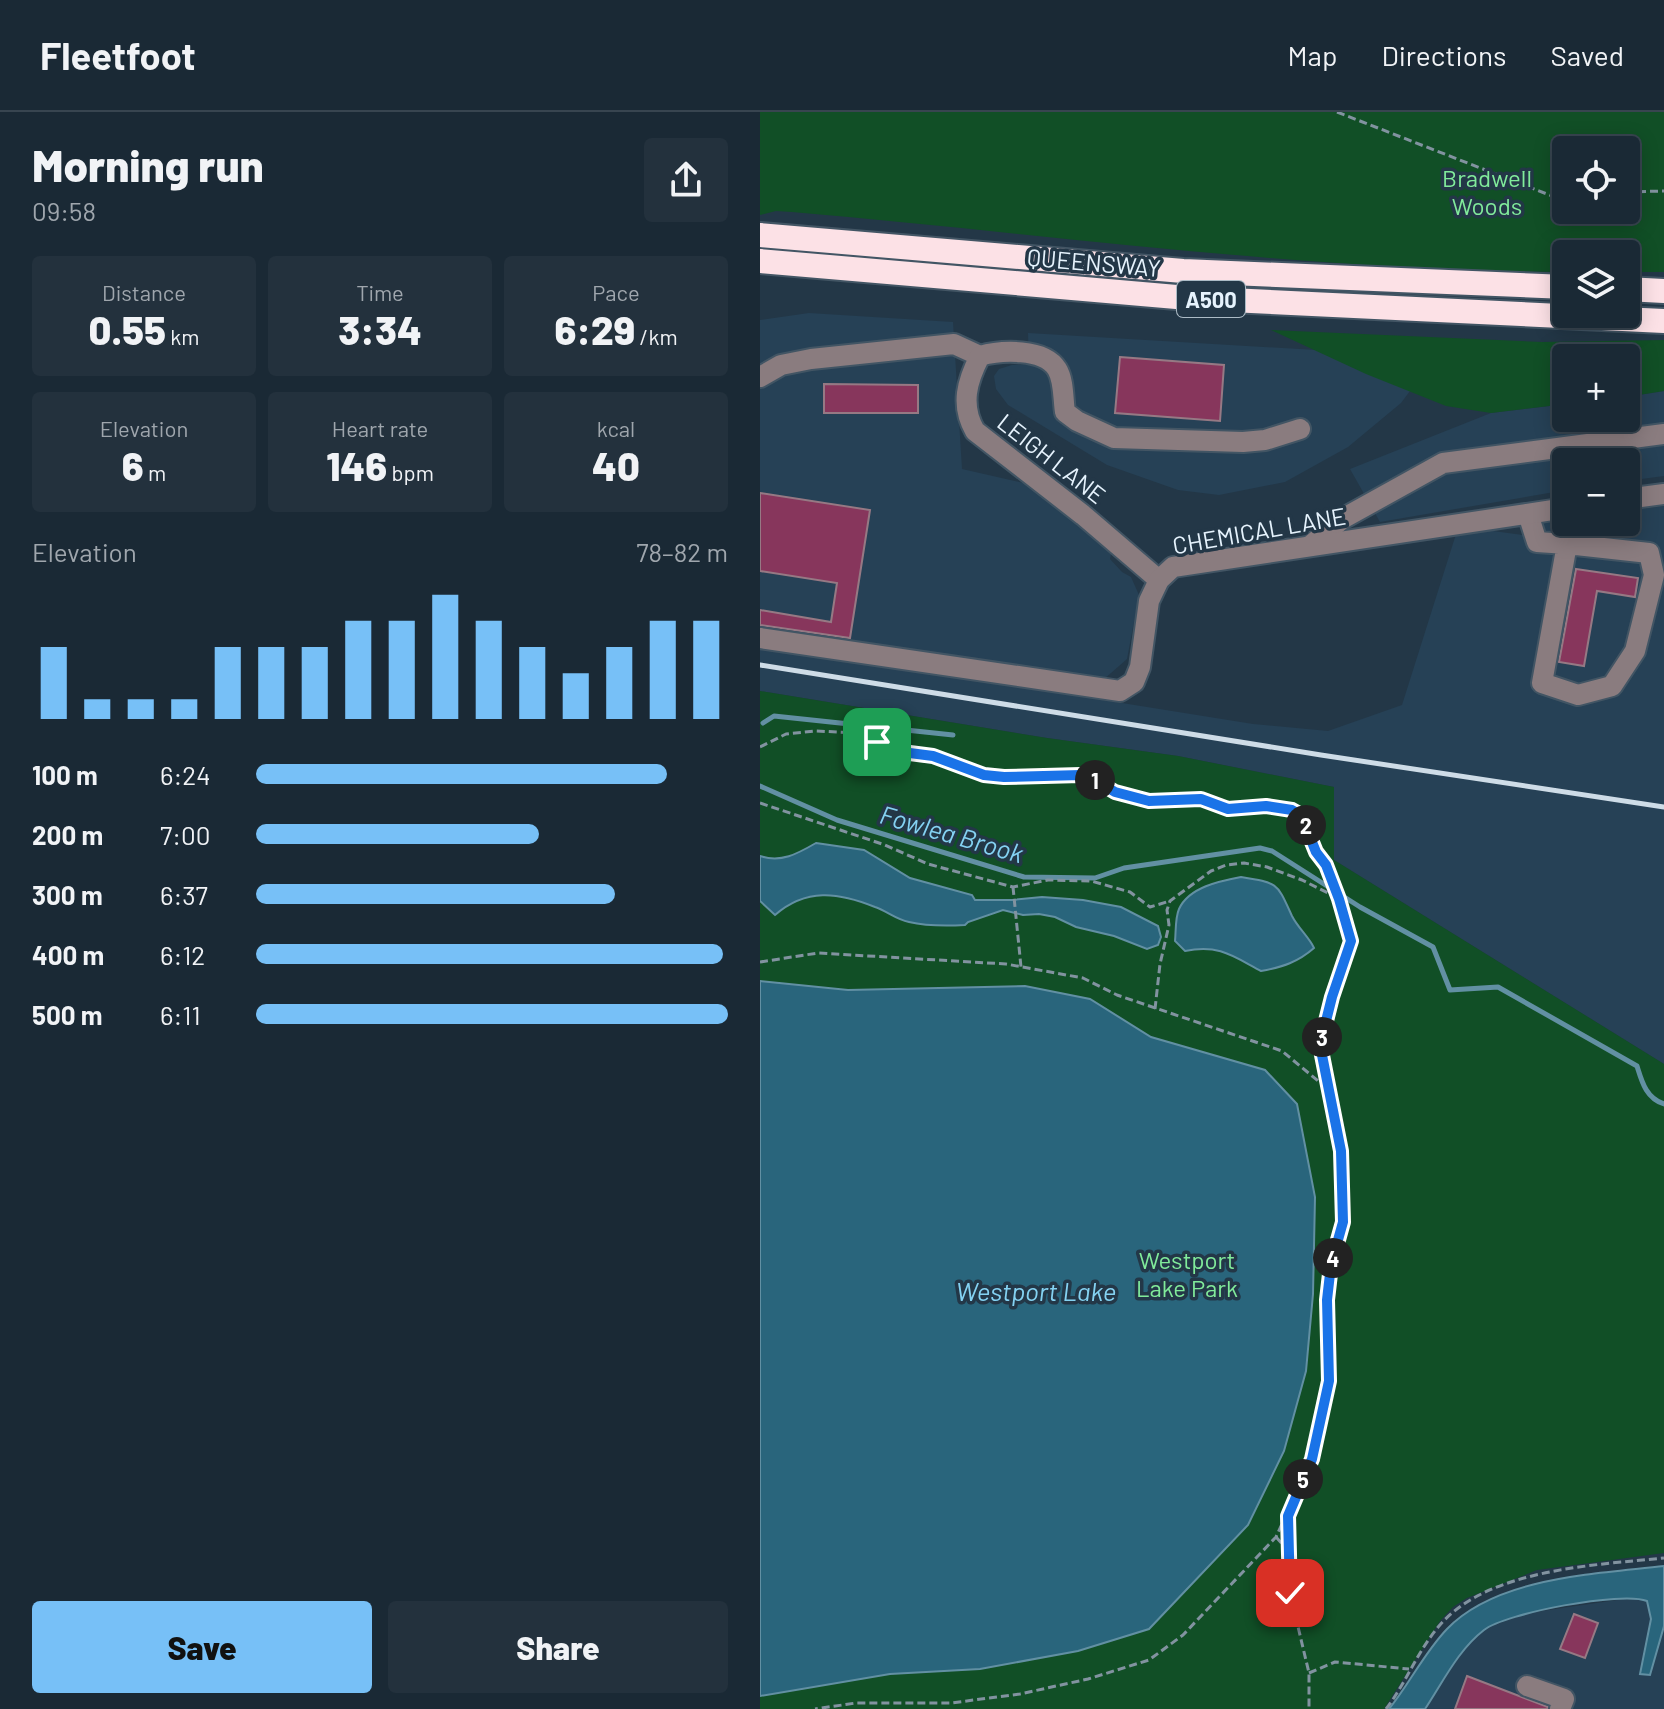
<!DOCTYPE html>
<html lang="en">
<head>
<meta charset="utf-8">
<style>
  :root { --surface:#1a2935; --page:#23313d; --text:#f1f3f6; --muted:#9fa6ad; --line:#384550; --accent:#77c0f7 }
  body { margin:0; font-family:Barlow,sans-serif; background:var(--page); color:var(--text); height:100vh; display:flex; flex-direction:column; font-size:30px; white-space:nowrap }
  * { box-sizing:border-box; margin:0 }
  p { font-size:26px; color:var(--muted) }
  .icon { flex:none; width:44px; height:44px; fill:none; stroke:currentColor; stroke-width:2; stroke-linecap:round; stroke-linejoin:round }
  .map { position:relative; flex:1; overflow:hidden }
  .panel { display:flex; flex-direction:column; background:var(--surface); width:760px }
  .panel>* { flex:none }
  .controls { position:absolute; left:792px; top:24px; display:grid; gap:16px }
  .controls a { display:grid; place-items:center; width:88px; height:88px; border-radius:8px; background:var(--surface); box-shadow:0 4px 20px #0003,0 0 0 2px var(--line); font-size:40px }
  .pin { position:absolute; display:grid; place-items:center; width:68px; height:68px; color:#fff; margin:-34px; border-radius:16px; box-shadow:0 4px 12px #0006 }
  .km { position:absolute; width:40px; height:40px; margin:-20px; border-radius:50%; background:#222; color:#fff; font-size:22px; line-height:40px; text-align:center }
  .round { display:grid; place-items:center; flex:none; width:84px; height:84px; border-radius:8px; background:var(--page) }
  .head { display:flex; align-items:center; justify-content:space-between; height:136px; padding:0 32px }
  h1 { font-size:44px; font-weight:800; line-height:60px }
  .stats { display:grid; grid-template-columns:repeat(3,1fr); gap:12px; height:136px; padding:8px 32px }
  .stats div { display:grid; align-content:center; border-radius:8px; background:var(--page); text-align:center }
  .stats b { font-size:40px; font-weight:800 }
  .stats small { font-size:22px; font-weight:400 }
  .stats p { font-size:22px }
  .chart { height:224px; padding:16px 32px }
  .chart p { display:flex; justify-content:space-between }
  .chart svg { width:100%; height:144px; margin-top:8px; stroke:var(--accent); stroke-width:6 }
  .button { display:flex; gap:16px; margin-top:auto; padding:16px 32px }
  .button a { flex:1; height:92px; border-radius:8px; background:var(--accent); color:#111; font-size:32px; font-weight:800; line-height:92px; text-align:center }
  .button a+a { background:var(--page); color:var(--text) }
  ul { padding:0 32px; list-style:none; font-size:26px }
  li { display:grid; grid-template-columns:128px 96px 1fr; align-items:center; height:60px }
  li i { height:20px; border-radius:10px; background:var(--accent) }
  header { display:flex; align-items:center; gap:48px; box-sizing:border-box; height:112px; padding:0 40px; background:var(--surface); border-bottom:2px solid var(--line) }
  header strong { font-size:38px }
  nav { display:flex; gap:44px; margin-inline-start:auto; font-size:28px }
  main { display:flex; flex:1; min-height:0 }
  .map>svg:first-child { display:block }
  .built { fill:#264156 }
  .green { fill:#114f26; fill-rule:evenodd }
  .water { fill:#29657c; stroke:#6290a3; stroke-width:2 }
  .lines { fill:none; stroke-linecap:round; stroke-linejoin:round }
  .stream { stroke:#6290a3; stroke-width:5 }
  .building { fill:#87365c; stroke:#967984; stroke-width:2 }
  .minor-casing { stroke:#425564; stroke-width:24 }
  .highway-casing { stroke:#425564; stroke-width:28 }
  .path { stroke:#8293a0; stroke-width:3; stroke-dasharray:8 4; stroke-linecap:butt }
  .minor { stroke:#8a7c7f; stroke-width:20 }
  .highway { stroke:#fce1e6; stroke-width:24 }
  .rail { stroke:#cedce7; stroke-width:5 }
  .route-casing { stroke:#fff; stroke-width:16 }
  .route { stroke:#1a73e8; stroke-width:10 }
  .labels { text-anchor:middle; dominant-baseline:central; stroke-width:7; stroke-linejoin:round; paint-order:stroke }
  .shield { fill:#233747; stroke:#acbbc6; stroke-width:2 }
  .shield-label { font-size:22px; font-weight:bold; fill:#e6f3fd }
  .park-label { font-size:24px; fill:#81eb9b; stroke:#233747 }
  .street-label { font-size:24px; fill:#e6f3fd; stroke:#233747 }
  .water-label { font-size:26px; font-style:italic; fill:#84d2f2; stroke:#233747 }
</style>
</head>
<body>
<header>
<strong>Fleetfoot</strong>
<nav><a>Map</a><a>Directions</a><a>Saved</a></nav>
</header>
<main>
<section class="panel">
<div class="head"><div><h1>Morning run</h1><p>09:58</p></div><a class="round"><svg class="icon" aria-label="share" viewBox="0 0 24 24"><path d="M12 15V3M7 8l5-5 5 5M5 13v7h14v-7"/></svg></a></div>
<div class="stats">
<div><p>Distance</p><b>0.55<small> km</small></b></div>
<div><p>Time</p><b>3:34</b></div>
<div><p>Pace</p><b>6:29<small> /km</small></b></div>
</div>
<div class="stats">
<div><p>Elevation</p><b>6<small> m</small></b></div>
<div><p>Heart rate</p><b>146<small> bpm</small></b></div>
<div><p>kcal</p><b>40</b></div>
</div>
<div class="chart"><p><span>Elevation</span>78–82 m</p>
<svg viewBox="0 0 160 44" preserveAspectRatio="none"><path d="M5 44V22M15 44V38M25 44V38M35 44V38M45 44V22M55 44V22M65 44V22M75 44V14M85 44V14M95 44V6M105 44V14M115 44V22M125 44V30M135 44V22M145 44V14M155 44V14"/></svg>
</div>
<ul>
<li><b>100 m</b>6:24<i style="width:87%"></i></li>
<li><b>200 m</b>7:00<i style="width:60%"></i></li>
<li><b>300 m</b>6:37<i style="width:76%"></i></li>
<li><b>400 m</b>6:12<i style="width:99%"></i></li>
<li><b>500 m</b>6:11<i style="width:100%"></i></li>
</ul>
<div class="button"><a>Save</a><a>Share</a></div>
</section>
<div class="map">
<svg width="904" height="1597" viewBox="0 0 904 1597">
  <rect width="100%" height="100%" fill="#233747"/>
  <!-- built -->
  <g class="built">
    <path d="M49,201L193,210L202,357L264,371L304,395L352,437L350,447L362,460L371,465L379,483L367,547L343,568L0,516V208Z"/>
    <path d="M268,221L658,244L656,271L641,291L588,335L525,370L459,383L418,378L347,353L248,293L236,277L234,264L239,257L252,253L269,252Z"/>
    <path d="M904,279V364L866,369V350H806V378L620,410L590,357L731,301L806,292V306H866V285Z"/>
    <path d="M904,394V952L574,748V675L418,644L287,626L0,579V533L493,612L568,619L642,593L697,419L719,417L769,424L779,409L806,406V410H866V399Z"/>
    <path d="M878,1485L887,1489L891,1507L880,1561L890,1563L904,1514V1597H665L705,1535L726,1516L768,1501Z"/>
  </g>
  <!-- green -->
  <g class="green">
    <path d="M0,0H904V160H866V142H806V160C547,159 289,122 32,100L16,99L0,103ZM806,38H866V98H806Z"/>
    <path d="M511,218L782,230L904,228V279L866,285V246H806V292L731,301L686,294L606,262Z"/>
    <path d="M0,579L287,626L418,644L574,675V748L904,952V1441L777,1458L707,1486L693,1495L680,1509L624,1597H0Z"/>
  </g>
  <!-- water -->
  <g class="water">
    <path d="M56,731L104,738L150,766L212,783L215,788H252L282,785L323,788L361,795L398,814L401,825L398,833L387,837L354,824L316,815L295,805L279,802L263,803L243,798L208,810L205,813C187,814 166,814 149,810C135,807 127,799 115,795C78,780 46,776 15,803L0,789V744C21,751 37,742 56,731Z"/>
    <path d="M481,765C519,771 517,771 532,804C538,816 549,825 554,836C538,850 523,855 501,859C473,844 459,832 425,839L415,829C416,820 415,806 419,797C429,775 460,769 481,765Z"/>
    <path d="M0,869L88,878L265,874L330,887L391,925L505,958L537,992L555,1085L553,1182L546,1259L524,1339L488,1413L389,1517L318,1539L220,1557L130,1562L0,1584Z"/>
    <path d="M904,1454V1514L890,1563L880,1562L891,1507L887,1489C862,1479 746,1501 724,1518C698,1538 683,1570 665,1597H629C650,1571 664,1541 687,1517C737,1465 836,1462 904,1454Z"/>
  </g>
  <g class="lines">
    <!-- stream -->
    <g class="stream">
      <path d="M3,611L14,604L193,623"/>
      <path d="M0,674L77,708L264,765L335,766L364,756L500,736L512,739L600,795L673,835L690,878L738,875L877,954C882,970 886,986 904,992"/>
    </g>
  </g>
  <!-- building -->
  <g class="building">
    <path d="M360,245L464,253L460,309L355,301Z"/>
    <path d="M64,272L158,273V301H64Z"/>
    <path d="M0,381L110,398L90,526L0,513V498L71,510L77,471L0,459Z"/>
    <path d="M816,457L878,466L875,485L837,479L824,554L799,550Z"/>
    <path d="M814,1502L838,1511L825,1546L800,1537Z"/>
    <path d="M707,1564L788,1595L787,1597H695Z"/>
  </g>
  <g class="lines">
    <defs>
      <g id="minor">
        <path d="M0,265L21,253L51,247L194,232L220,244"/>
        <path d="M866,387L904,382"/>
        <path d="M768,402L777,430L807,432L782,571L818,583L852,574L875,539L894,463L889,441L807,432"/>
        <path d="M550,434L582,407L683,351L904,322"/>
        <path d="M399,468L323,403L215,319C200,293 207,269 220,244C241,238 284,236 297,257C304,268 303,287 305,300L317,309L354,326L483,330L505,328L540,317"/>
        <path d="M0,526L360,579L374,570L380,555L389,489L399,468L413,455L806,396"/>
        <path d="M767,1574L804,1587L800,1597"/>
      </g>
      <g id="highway">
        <path d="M0,123L423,159L806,175"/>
        <path d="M0,149L428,186L904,209"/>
        <path d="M866,177L904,179"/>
      </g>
    </defs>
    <!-- minor casing -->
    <use href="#minor" class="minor-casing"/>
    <!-- highway casing -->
    <use href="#highway" class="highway-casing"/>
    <!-- path -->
    <g class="path">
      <path d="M577,0L792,84L806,83"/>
      <path d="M866,80L904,79"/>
      <path d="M0,635L26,622L56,619L97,621L135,638L173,644L224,663L244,665L321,663L330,665L355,680L389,689L441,687L468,697L506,694L532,698L541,703L556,740L573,770L591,829L572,885L560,933L572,985"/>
      <path d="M0,691L125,733L168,752L253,775L288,768L331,769L370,780L390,795L410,789"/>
      <path d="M253,775L261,855"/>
      <path d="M0,850L58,841L246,852L323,866L357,883L522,939L563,973L574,992L581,1039L583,1110L571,1153L567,1188L569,1269L552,1347L516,1425L423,1523L389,1548L328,1567L260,1582L191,1591H96L55,1597"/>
      <path d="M395,897L400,852L409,813L407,798L410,789L451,759L466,753L484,751L507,755L542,768L578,786"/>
      <path d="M516,1425L527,1437L530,1481L549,1561V1597"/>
      <path d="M527,1437L528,1405"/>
      <path d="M549,1561L575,1550L649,1557"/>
      <path d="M626,1597C646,1571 657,1540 679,1514C727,1457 835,1453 904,1446"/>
    </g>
    <!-- minor -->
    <use href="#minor" class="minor"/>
    <!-- highway -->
    <use href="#highway" class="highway"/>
    <!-- rail -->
    <path class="rail" d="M0,553L561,643L904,695"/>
  </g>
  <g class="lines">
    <defs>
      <path id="route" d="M117,630L142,640L173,644L224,663L244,665L321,663L330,665L355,680L389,689L441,687L468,697L506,694L532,698L541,703L556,740L566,753L579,787L591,829L572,885L560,933L581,1039L583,1110L571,1153L567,1188L569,1269L552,1347L528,1404L530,1481"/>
    </defs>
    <!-- route casing -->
    <use href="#route" class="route-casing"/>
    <!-- route -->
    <use href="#route" class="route"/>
  </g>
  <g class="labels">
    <!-- shield labels -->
    <rect class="shield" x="417" y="169" width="68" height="36" rx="6"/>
    <g class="shield-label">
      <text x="451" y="187">A500</text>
    </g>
    <!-- park labels -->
    <g class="park-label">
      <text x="727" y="65">Bradwell<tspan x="727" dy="28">Woods</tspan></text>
      <text x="427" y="1147">Westport<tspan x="427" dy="28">Lake Park</tspan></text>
    </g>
    <!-- street labels -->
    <g class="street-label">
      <text transform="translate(334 150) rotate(5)">QUEENSWAY</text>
      <text transform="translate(292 346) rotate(38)">LEIGH LANE</text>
      <text transform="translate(499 418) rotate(-10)">CHEMICAL LANE</text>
    </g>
    <!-- water labels -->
    <g class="water-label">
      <text transform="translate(192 721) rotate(16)">Fowlea Brook</text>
      <text x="276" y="1178">Westport Lake</text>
    </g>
  </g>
</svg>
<div class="controls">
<a><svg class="icon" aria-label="locate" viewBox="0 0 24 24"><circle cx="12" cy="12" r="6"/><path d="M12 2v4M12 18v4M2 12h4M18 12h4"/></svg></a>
<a><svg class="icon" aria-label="layers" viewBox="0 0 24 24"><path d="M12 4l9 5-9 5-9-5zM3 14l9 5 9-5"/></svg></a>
<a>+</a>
<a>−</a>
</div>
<div class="pin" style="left:117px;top:630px;background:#1e9e55"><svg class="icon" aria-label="arrive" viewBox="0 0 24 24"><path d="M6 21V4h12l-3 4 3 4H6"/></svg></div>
<div class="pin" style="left:530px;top:1481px;background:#d93025"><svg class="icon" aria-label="check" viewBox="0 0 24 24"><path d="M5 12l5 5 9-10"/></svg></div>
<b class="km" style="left:335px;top:668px">1</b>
<b class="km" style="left:546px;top:713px">2</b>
<b class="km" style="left:562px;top:925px">3</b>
<b class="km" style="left:573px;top:1146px">4</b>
<b class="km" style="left:543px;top:1367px">5</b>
</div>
</main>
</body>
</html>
